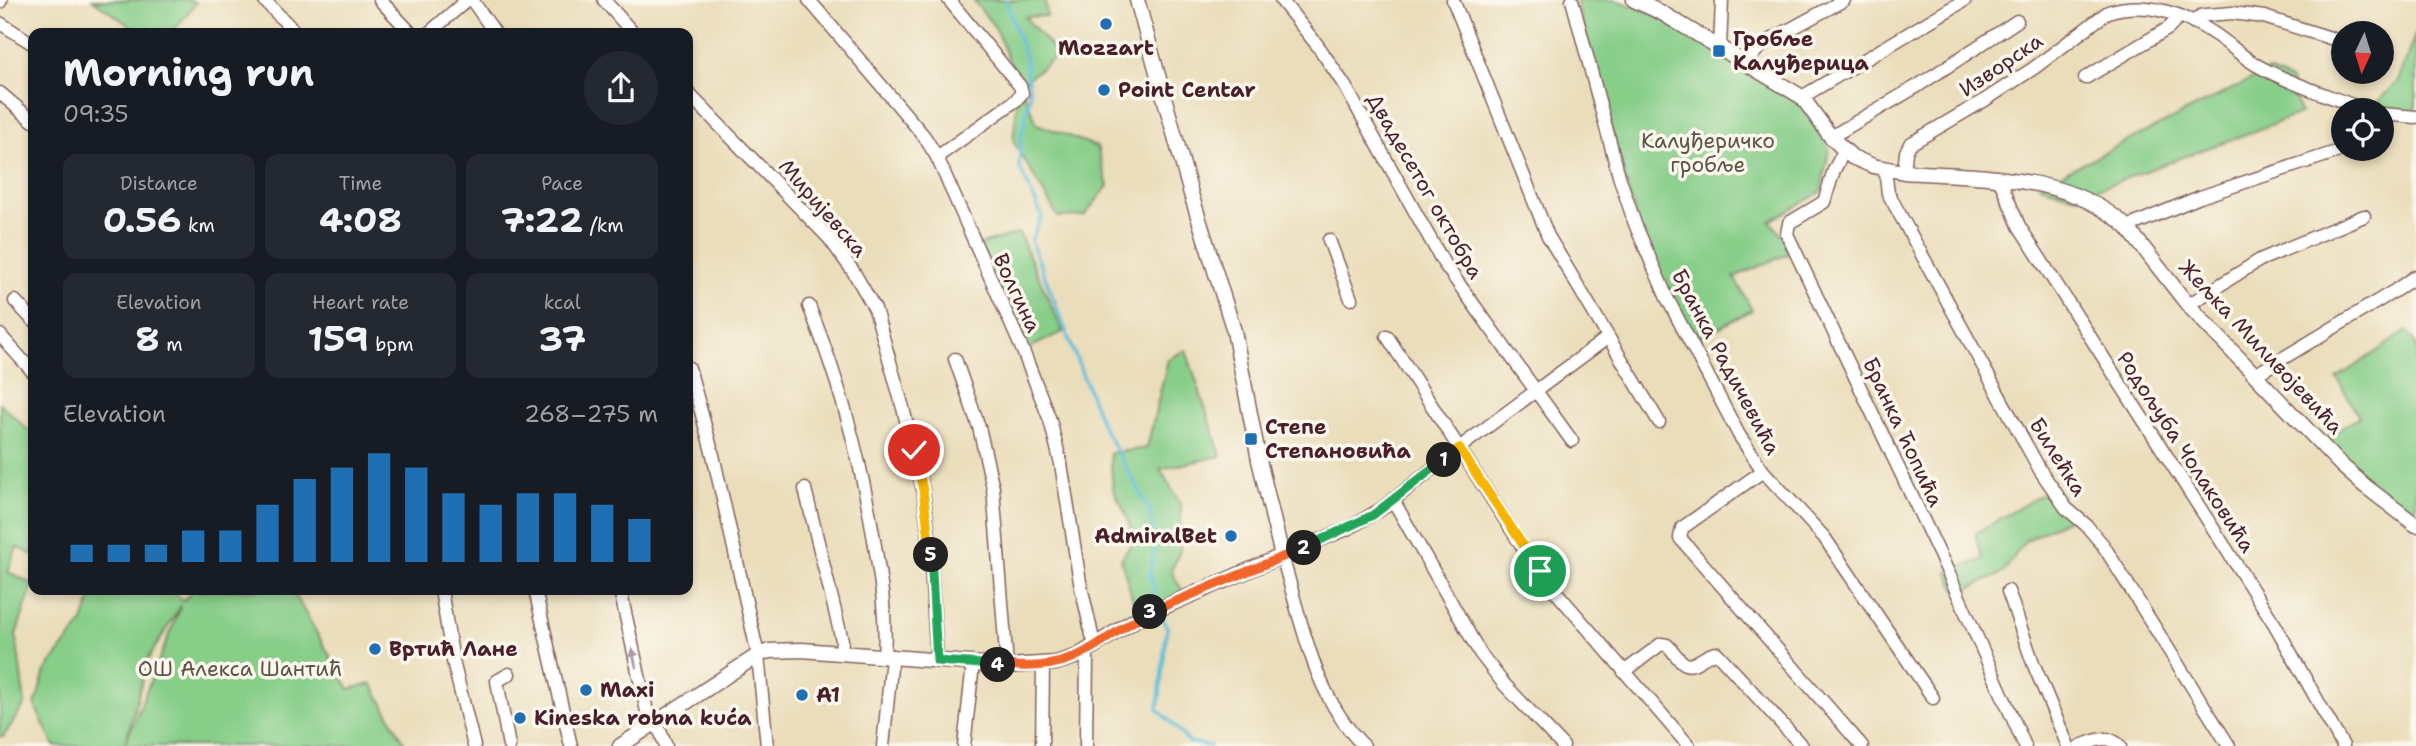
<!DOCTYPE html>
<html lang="en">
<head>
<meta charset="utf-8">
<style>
  :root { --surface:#171b24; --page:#242831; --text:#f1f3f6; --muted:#9ea1a6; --accent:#1f6fb2 }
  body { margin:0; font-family:"Shantell Sans",sans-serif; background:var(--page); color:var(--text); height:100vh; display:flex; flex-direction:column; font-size:26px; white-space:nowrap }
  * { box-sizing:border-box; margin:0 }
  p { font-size:23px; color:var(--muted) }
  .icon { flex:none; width:38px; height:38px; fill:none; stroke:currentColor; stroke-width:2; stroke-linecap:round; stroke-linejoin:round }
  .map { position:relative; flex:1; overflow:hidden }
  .details { position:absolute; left:28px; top:28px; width:665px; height:567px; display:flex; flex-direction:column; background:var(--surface); border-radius:14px; box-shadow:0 4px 10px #0003 }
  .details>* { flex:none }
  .needle { width:46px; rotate:184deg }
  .controls { position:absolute; left:2331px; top:21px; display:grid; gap:14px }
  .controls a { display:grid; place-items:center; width:63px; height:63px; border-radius:50%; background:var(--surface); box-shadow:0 4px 10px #0003; font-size:35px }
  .pin { position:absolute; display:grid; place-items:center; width:60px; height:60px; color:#fff; margin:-30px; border:4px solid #fff; border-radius:50%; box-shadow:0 2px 7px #0007 }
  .km { position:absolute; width:35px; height:35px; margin:-18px; border-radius:50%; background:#222; color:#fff; font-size:19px; line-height:35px; text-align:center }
  .round { display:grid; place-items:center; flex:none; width:74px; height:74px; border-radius:37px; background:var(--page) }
  .summary { display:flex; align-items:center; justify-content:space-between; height:119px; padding:0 35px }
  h1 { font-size:38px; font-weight:700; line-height:52px }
  .metrics { display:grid; grid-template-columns:repeat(3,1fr); gap:10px; height:119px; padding:7px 35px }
  .metrics div { display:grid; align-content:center; border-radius:14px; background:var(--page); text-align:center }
  .metrics b { font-size:35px; font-weight:700 }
  .metrics small { font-size:19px; font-weight:400 }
  .metrics p { font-size:19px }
  .chart { height:196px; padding:14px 35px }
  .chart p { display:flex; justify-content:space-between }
  .chart svg { width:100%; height:126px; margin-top:7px; stroke:var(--accent); stroke-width:6 }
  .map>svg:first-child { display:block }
  .green { fill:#87ce89; stroke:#68765a; stroke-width:2; fill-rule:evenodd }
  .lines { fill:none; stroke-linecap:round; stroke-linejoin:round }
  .stream { stroke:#5ebddc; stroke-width:3.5 }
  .minor-casing { stroke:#82625d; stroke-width:15 }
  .tertiary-casing { stroke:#82625d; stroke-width:17 }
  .minor { stroke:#fff; stroke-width:12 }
  .tertiary { stroke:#fff; stroke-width:14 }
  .oneway { fill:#ae9aa0 }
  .split-1-casing { stroke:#fff; stroke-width:14 }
  .split-2-casing { stroke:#fff; stroke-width:14 }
  .split-3-casing { stroke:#fff; stroke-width:14 }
  .split-4-casing { stroke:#fff; stroke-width:14 }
  .split-5-casing { stroke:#fff; stroke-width:14 }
  .split-6-casing { stroke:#fff; stroke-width:14 }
  .split-1 { stroke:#f5b400; stroke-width:9 }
  .split-2 { stroke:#22a559; stroke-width:9 }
  .split-3 { stroke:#f0652b; stroke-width:9 }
  .split-4 { stroke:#f0652b; stroke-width:9 }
  .split-5 { stroke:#22a559; stroke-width:9 }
  .split-6 { stroke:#f5b400; stroke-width:9 }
  .poi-dot { fill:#1f6fb2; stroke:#fbf7ec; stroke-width:2.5 }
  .labels { text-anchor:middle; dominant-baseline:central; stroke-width:7; stroke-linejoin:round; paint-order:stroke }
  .poi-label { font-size:21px; font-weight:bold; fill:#4a1f2b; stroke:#fbf7ec; text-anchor:start }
  .street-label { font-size:21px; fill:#4a1f2b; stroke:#fbf7ec }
  .park-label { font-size:21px; fill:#5c5447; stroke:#fbf7ec }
</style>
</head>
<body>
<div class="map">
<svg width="2416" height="746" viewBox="0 0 2416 746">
  <rect width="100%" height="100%" fill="#fbf7ec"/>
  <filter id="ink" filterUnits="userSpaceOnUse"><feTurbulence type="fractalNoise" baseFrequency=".0143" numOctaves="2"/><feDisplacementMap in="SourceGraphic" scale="14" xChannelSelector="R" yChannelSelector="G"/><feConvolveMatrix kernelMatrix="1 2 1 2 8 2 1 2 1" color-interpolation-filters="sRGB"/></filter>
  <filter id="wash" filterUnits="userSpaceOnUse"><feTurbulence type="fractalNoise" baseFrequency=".00686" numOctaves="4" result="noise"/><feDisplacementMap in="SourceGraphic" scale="28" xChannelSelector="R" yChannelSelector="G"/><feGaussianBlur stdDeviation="1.57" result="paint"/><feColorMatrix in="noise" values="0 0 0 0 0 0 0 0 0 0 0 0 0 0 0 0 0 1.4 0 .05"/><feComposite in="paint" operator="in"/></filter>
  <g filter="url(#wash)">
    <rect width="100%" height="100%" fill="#eaddba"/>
    <!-- green -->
    <g class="green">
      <path d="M93,0H191L196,3L172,33H140Z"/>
      <path d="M973,0H1045L1047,16L1025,17L1058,55L1020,84L1037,124L1097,147L1108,186L1084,216L1058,217L1013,141L1019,86L995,27Z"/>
      <path d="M1576,0H1616L1654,14L1800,104L1829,148L1821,192L1770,221L1795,251L1734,277L1752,310L1692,342L1644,248Z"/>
      <path d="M2416,32V116L2383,114L2379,100L2398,81Z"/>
      <path d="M2268,71L2291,81L2300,114L2076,197L2039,185Z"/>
      <path d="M1019,233L1063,332L1023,351L975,246Z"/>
      <path d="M2407,331L2416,343V525L2320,442L2359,417L2337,378Z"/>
      <path d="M1186,350L1221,456L1160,469L1181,505L1180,551L1171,571L1186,597L1138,618L1121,559L1134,540L1126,514L1113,489L1110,453L1147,448L1168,359Z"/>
      <path d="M0,403L33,435V555L17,547L8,572L33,584L16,635L25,704L3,737H0Z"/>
      <path d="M2052,488L2073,516L2025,541L2003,573L1958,594L1948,572L1983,559L1975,534Z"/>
      <path d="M88,590H172L183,601L193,590H292L349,689L372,684L406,746H54L35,706L45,671L83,622L91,598ZM180,607V608L125,744L148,659Z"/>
    </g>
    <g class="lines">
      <!-- stream -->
      <g class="stream">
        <path d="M1006,0L1025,57L1030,96L1021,137L1019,166L1042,216L1031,241L1102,425L1150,510L1155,547L1150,573L1156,599"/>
        <path d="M1163,618L1167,627L1158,709L1189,742L1210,746"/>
      </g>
    </g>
  </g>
  <g filter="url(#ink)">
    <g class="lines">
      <defs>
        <g id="minor">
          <path d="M264,0L296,33"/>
          <path d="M380,0L411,33"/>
          <path d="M472,0L495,33"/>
          <path d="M604,0L633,33"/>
          <path d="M809,0L924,136L937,157L1023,351L1050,420L1061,464L1080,582L1092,635L1096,646"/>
          <path d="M1281,0L1318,46L1345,86L1443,262L1572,441"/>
          <path d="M1453,0L1548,236L1659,422"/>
          <path d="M1572,0L1619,176L1635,224L1667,298L1739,435L1763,471L1824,537L1933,698"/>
          <path d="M0,2L1,0"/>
          <path d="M2193,22L2201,16L2207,15L2232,13L2264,17L2343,42"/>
          <path d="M0,23L33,44"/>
          <path d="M429,33L467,0"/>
          <path d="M1720,48L1722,0"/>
          <path d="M2382,54L2388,56"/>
          <path d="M1745,64L1756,51L1767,42L1844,0"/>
          <path d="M2085,78L2169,28L2180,16"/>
          <path d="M0,93L33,121"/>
          <path d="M688,93L829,238L853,271L875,309L903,408L923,490L929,537L937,661"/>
          <path d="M1802,97L1965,0"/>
          <path d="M2382,114L2416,117"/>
          <path d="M1831,137L1919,85L2017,21"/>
          <path d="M1844,151L1834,170L1824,202L1789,223L1787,234L1948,572L2025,746"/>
          <path d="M937,157L1015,101L1022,93L1020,86L949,0"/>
          <path d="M1885,170L1888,193L2040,470L2066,508L2086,525L2103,545L2229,746"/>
          <path d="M1904,172L1906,152L1910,144L1985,100L2034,68L2108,12C2144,0 2186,14 2216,35C2231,45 2243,58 2260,67C2293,85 2330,96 2365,110"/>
          <path d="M1999,178L2019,226L2275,625L2343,746"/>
          <path d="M2127,227L2200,197L2345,149"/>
          <path d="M1329,240L1351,299"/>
          <path d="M15,301L33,320"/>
          <path d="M2188,305L2260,260L2364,216"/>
          <path d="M809,306C839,380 860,456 873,534C880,575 887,615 884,657"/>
          <path d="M0,335L33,372"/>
          <path d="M1387,336L1524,549L1551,586L1689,746"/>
          <path d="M955,359L979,427L993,488L1007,666"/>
          <path d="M689,368L713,455L758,655L767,746"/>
          <path d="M2255,375L2396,290L2416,276"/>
          <path d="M1763,471L1682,528L1680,538L1862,746"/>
          <path d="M805,489L842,640L841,653"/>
          <path d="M1393,500L1480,653L1503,683L1563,746"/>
          <path d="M441,590L453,661L474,746"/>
          <path d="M535,590L571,746"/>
          <path d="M620,590L650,725"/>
          <path d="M2008,591L2033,663L2068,746"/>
          <path d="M1624,672L1661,644L1667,645C1673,650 1677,659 1684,663C1694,670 1705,653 1717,653L1802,746"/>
          <path d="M656,721L666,746"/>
          <path d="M509,746L497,681L509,674"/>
          <path d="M883,746L892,658"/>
          <path d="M964,746L973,664"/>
          <path d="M1042,746L1043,666"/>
          <path d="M1086,746L1087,651"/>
          <path d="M1364,746C1314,697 1302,622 1282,556L1349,528L1383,508L1459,448L1607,338"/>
          <path d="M2080,746C2095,741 2107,733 2120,746"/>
        </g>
        <g id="tertiary">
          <path d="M1634,0L1662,13L1802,97L1831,137L1852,157L1873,166L1904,172C1978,177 2068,173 2127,227L2188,305L2341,465L2365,486L2416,525"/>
          <path d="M620,746L758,655L769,651L802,650L1007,666L1056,663L1078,656L1138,618L1282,556L1259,460L1234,331L1191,194L1137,0"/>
        </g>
      </defs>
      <!-- minor casing -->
      <use href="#minor" class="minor-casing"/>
      <!-- tertiary casing -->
      <use href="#tertiary" class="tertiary-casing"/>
      <!-- minor -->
      <use href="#minor" class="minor"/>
      <!-- tertiary -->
      <use href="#tertiary" class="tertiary"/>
    </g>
    <!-- one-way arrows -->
    <defs><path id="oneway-solid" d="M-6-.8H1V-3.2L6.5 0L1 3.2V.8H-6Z" transform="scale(1.75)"/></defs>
    <use class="oneway" href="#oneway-solid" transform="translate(634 658) rotate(-103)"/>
  </g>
  <g class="lines" filter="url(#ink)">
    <defs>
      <path id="split-1" d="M1444,460L1459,448L1540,571"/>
      <path id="split-2" d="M1304,548L1373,515L1444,460"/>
      <path id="split-3" d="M1150,612L1304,548"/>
      <path id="split-4" d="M998,665C1025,667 1054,668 1079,655C1104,643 1125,624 1150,612"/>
      <path id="split-5" d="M931,555L937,661L998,665"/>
      <path id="split-6" d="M914,450L923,490L931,555"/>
    </defs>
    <!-- split-1 casing -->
    <use href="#split-1" class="split-1-casing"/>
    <!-- split-2 casing -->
    <use href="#split-2" class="split-2-casing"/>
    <!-- split-3 casing -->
    <use href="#split-3" class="split-3-casing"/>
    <!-- split-4 casing -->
    <use href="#split-4" class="split-4-casing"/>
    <!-- split-5 casing -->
    <use href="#split-5" class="split-5-casing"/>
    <!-- split-6 casing -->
    <use href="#split-6" class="split-6-casing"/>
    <!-- split-1 -->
    <use href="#split-1" class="split-1"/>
    <!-- split-2 -->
    <use href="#split-2" class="split-2"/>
    <!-- split-3 -->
    <use href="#split-3" class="split-3"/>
    <!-- split-4 -->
    <use href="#split-4" class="split-4"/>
    <!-- split-5 -->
    <use href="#split-5" class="split-5"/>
    <!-- split-6 -->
    <use href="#split-6" class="split-6"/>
  </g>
  <!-- markers -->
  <g class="poi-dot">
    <circle cx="1106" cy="24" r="7"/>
    <rect x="1712" y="44" width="14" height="14" rx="3.5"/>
    <circle cx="1104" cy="90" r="7"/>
    <rect x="1244" y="432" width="14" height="14" rx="3.5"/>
    <circle cx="1231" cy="536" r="7"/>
    <circle cx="375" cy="649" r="7"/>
    <circle cx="586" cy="690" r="7"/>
    <circle cx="802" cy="695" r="7"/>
    <circle cx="520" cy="718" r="7"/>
  </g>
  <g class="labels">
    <!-- poi labels -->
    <g class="poi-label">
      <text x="1733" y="39">Гробље<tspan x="1733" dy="24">Калуђерица</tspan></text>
      <text x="1106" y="48" text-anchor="middle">Mozzart</text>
      <text x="1118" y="90">Point Centar</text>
      <text x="1265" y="427">Степе<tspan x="1265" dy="24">Степановића</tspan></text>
      <text x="1217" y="536" text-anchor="end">AdmiralBet</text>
      <text x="389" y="649">Вртић Лане</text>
      <text x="600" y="690">Maxi</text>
      <text x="816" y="695">A1</text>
      <text x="534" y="718">Kineska robna kuća</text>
    </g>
    <!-- street labels -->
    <g class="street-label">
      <text transform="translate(2001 65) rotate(-34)">Изворска</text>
      <text transform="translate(1425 186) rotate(60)">Двадесетог октобра</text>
      <text transform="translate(823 208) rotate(49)">Миријевска</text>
      <text transform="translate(1017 293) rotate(65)">Волгина</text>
      <text transform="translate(2261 347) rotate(47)">Жељка Миливојевића</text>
      <text transform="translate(1726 362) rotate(62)">Бранка Радичевића</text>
      <text transform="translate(1903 432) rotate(65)">Бранка Ћопића</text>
      <text transform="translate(2186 452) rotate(57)">Родољуба Чолаковића</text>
      <text transform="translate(2058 457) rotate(58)">Билећка</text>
    </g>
    <!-- park labels -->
    <g class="park-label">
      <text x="1708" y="141">Калуђеричко<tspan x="1708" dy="24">гробље</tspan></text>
      <text x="240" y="669">ОШ Алекса Шантић</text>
    </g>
  </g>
</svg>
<div class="controls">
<a><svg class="needle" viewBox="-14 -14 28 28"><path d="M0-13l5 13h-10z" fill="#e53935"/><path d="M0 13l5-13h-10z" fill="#9ea1a6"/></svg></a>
<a><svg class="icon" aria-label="locate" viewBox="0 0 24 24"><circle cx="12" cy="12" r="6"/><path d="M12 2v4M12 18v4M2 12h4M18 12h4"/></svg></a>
</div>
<div class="pin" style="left:1540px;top:571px;background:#1e9e55"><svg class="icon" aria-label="arrive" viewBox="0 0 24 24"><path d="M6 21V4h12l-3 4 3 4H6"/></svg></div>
<div class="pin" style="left:914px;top:450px;background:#d93025"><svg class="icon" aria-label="check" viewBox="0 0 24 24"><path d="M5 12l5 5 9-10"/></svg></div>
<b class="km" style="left:1444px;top:460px">1</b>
<b class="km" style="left:1304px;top:548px">2</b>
<b class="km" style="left:1150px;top:612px">3</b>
<b class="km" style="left:998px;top:665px">4</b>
<b class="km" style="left:931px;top:555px">5</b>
<section class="details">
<div class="summary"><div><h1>Morning run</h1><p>09:35</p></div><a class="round"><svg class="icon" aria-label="share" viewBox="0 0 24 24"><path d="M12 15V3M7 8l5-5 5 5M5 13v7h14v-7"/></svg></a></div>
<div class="metrics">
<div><p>Distance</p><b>0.56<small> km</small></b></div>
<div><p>Time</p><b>4:08</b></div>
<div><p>Pace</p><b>7:22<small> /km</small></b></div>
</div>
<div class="metrics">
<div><p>Elevation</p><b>8<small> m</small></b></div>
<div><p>Heart rate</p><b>159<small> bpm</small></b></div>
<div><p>kcal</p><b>37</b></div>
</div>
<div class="chart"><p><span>Elevation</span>268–275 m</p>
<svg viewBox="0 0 160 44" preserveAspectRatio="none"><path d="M5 44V38M15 44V38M25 44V38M35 44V33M45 44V33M55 44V24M65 44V15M75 44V11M85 44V6M95 44V11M105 44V20M115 44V24M125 44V20M135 44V20M145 44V24M155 44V29"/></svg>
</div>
</section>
</div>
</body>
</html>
